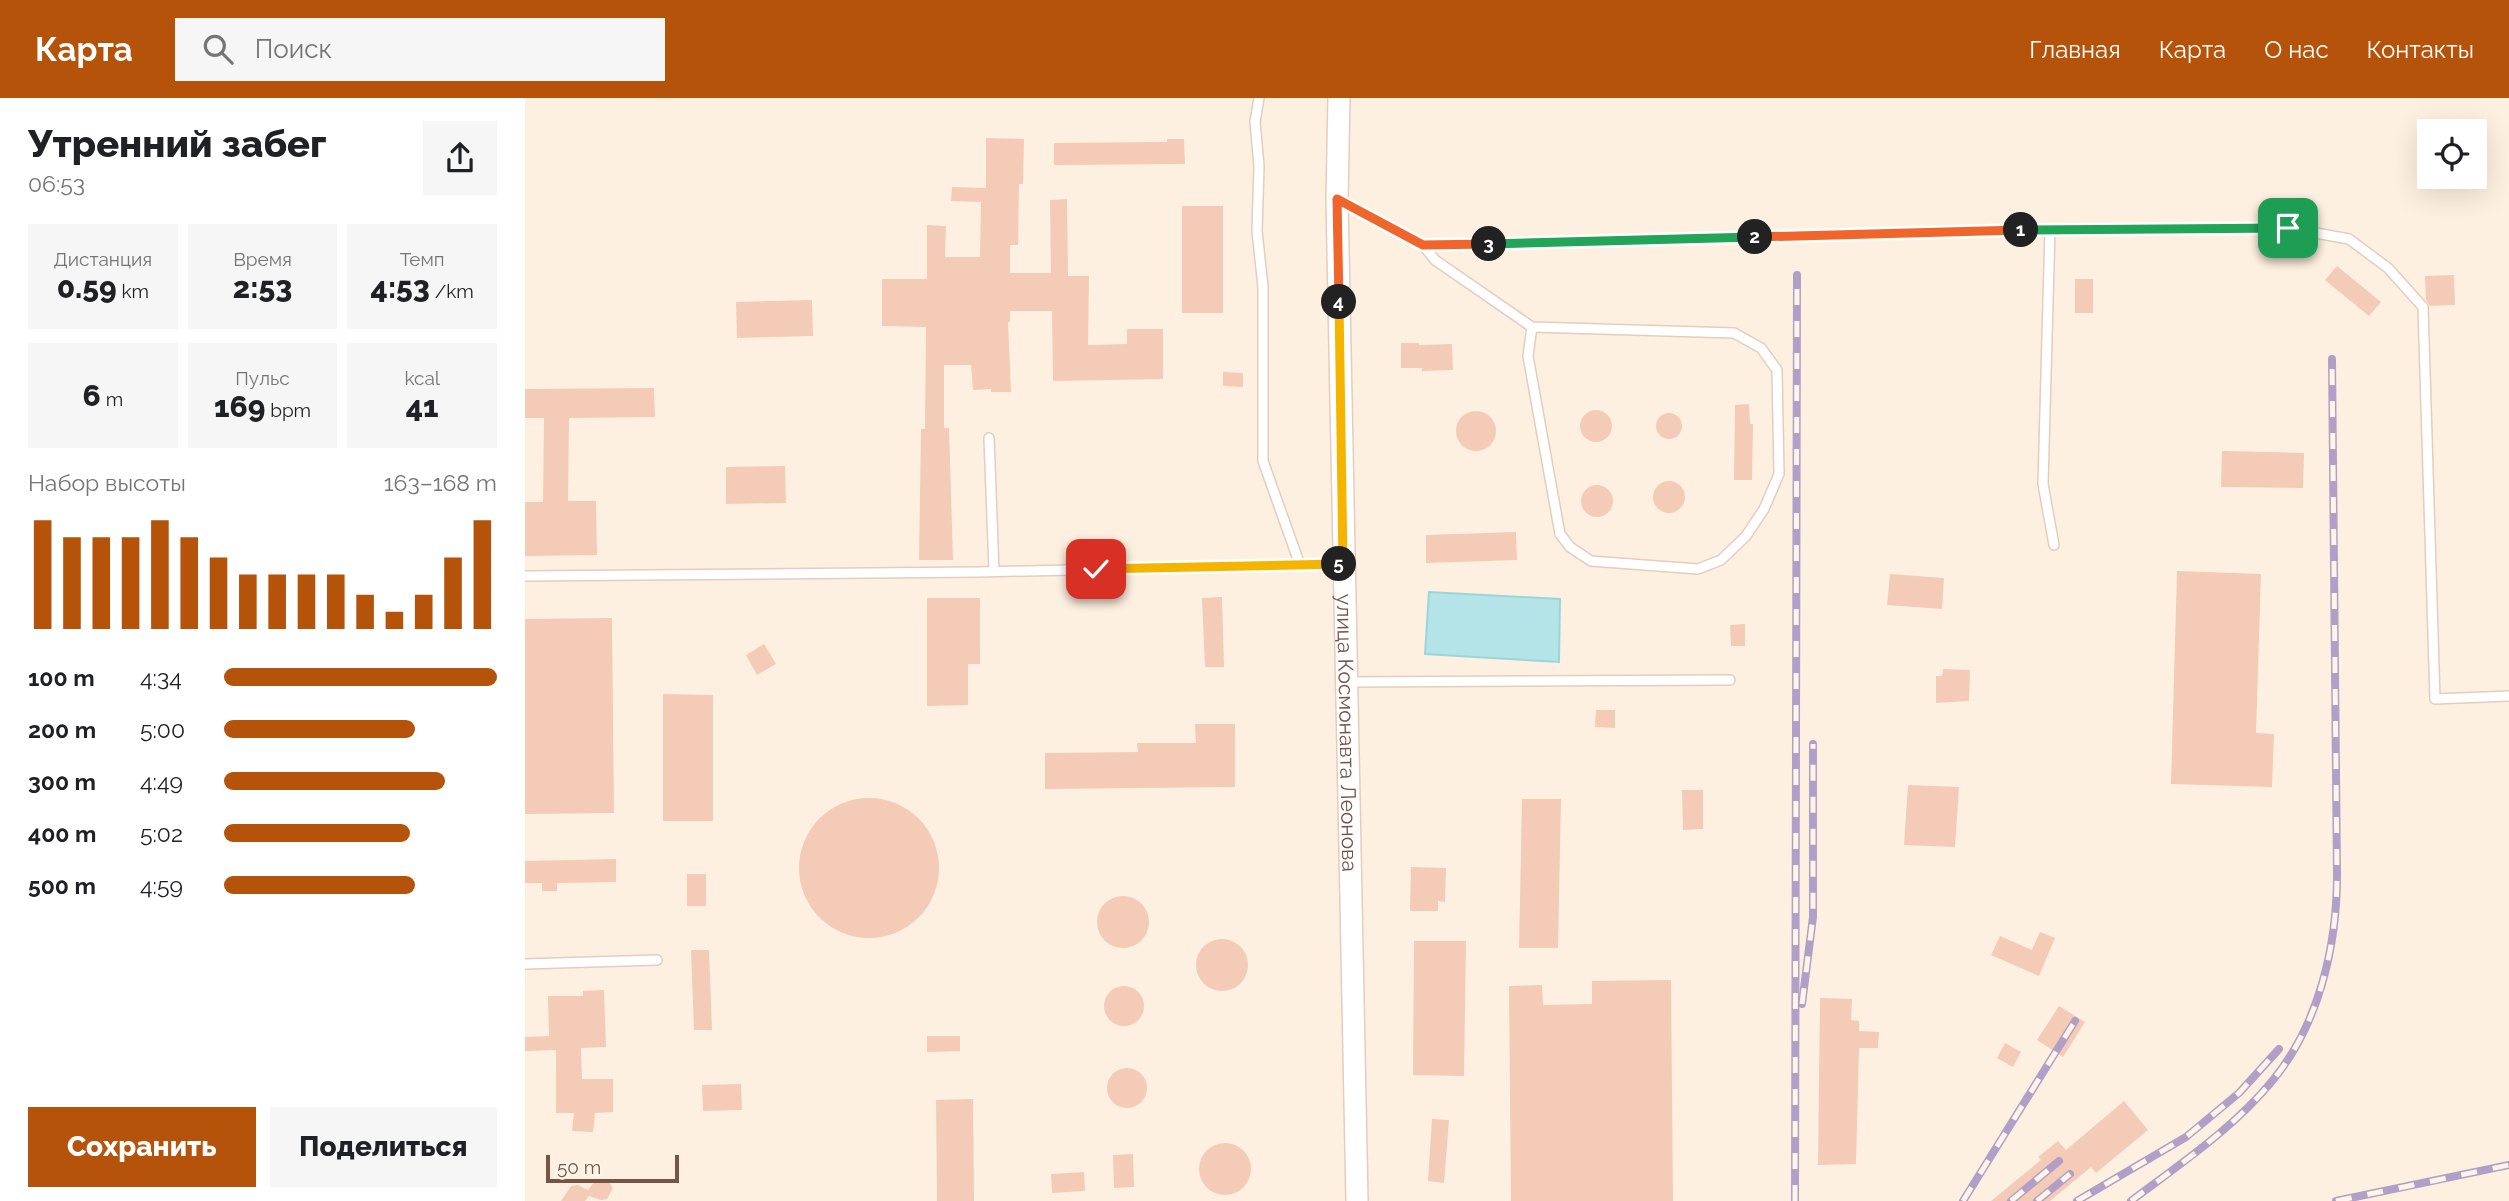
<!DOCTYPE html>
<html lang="ru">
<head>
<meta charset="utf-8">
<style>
  :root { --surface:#fff; --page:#f6f6f6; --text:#202124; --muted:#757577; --accent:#b45309 }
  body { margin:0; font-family:Raleway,sans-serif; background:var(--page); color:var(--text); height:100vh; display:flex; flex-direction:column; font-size:26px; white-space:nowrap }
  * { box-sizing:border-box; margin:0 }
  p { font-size:23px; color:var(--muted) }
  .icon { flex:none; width:38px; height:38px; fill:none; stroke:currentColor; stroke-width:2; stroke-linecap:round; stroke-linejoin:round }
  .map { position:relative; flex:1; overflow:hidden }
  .side { display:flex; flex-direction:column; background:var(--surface); width:525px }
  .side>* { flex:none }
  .buttons { position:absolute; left:1892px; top:21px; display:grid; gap:14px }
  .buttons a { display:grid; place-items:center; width:70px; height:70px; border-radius:0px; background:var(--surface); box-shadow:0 7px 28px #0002; font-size:35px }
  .scale { position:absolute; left:21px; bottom:18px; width:133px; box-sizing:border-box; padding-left:7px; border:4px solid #765446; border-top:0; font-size:19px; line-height:24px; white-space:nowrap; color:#765446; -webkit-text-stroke:5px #fff4e8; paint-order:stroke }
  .pin { position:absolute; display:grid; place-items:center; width:60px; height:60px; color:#fff; margin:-30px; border-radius:14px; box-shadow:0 4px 10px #0006 }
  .km { position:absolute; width:35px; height:35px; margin:-18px; border-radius:50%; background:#222; color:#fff; font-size:19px; line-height:35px; text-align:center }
  .round { display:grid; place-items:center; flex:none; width:74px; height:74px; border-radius:0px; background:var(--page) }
  .headline { display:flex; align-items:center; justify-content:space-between; height:119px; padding:0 28px }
  h1 { font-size:38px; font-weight:800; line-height:52px }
  .metrics { display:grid; grid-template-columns:repeat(3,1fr); gap:10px; height:119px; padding:7px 28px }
  .metrics div { display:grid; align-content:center; border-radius:0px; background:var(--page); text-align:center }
  .metrics b { font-size:30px; font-weight:800 }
  .metrics small { font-size:19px; font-weight:400 }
  .metrics p { font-size:19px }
  .chart { height:196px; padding:14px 28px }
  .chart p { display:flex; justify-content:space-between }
  .chart svg { width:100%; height:126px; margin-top:7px; stroke:var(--accent); stroke-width:6 }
  .action { display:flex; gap:14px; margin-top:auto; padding:14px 28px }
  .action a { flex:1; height:80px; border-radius:0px; background:var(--accent); color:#fff; font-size:28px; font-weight:800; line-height:80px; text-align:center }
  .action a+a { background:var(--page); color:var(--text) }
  ul { padding:0 28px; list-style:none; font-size:23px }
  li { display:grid; grid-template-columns:112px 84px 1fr; align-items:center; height:52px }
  li i { height:18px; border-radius:9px; background:var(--accent) }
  header { display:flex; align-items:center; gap:42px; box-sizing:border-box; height:98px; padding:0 35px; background:var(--accent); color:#fff }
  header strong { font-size:33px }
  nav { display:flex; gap:38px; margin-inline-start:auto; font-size:24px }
  .search { width:490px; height:63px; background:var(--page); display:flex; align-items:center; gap:18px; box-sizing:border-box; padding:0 24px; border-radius:0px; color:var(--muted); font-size:26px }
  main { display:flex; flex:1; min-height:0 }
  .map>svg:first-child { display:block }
  .water { fill:#b4e4e8; stroke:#9ad5da; stroke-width:2 }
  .building { fill:#f4cbb6 }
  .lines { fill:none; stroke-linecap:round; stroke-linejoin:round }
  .service-casing { stroke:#e4cdbf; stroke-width:12 }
  .tertiary-casing { stroke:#e4cdbf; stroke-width:24 }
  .service { stroke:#fff; stroke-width:9 }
  .tertiary { stroke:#fff; stroke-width:21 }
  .rail-casing { stroke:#b29fc7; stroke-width:8 }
  .rail { stroke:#fff4e8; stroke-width:5; stroke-dasharray:16; stroke-linecap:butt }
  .split-1-casing { stroke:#fff; stroke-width:14 }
  .split-2-casing { stroke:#fff; stroke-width:14 }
  .split-3-casing { stroke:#fff; stroke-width:14 }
  .split-4-casing { stroke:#fff; stroke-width:14 }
  .split-5-casing { stroke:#fff; stroke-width:14 }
  .split-6-casing { stroke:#fff; stroke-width:14 }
  .split-1 { stroke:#22a559; stroke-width:9 }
  .split-2 { stroke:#f0652b; stroke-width:9 }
  .split-3 { stroke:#22a559; stroke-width:9 }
  .split-4 { stroke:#f0652b; stroke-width:9 }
  .split-5 { stroke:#f5b400; stroke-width:9 }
  .split-6 { stroke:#f5b400; stroke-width:9 }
  .labels { text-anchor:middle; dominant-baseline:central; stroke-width:6; stroke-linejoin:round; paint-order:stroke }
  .street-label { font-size:21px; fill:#765446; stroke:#fff4e8 }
</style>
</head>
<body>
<header>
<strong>Карта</strong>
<div class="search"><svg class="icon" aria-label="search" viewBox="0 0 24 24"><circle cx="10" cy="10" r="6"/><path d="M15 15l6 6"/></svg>Поиск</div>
<nav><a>Главная</a><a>Карта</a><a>О нас</a><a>Контакты</a></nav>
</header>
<main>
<section class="side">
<div class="headline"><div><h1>Утренний забег</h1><p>06:53</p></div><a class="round"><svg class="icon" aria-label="share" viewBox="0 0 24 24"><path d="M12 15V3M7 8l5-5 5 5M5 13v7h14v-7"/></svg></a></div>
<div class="metrics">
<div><p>Дистанция</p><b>0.59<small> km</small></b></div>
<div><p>Время</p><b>2:53</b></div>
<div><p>Темп</p><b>4:53<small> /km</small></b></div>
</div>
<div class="metrics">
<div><b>6<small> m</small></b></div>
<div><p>Пульс</p><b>169<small> bpm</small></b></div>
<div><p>kcal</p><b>41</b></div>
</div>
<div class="chart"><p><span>Набор высоты</span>163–168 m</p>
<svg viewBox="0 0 160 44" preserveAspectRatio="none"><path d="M5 44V6M15 44V12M25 44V12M35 44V12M45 44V6M55 44V12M65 44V19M75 44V25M85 44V25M95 44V25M105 44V25M115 44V32M125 44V38M135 44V32M145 44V19M155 44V6"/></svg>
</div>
<ul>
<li><b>100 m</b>4:34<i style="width:100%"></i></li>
<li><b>200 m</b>5:00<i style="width:70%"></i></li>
<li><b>300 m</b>4:49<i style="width:81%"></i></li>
<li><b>400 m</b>5:02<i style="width:68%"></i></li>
<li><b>500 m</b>4:59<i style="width:70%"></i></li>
</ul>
<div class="action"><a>Сохранить</a><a>Поделиться</a></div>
</section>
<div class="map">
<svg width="1984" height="1103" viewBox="0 0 1984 1103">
  <rect width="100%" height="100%" fill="#fef0e0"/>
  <!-- water -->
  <path class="water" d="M904,494L1035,501L1034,564L900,556Z"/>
  <!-- building -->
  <g class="building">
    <path d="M461,40L499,41L498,86H494L493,147H485V175H526L525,102L542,101L543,178H564L563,247L602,246V231H638V281L528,283L527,213H485V224H483L486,294H466V291L448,292L446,267H419V330H424L428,462H394L396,331H400L401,229L357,228V181H402V127L421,128L420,159H455L456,104L426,103L427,89L461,90Z"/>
    <path d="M642,41H659L660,66L529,67V45L642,44Z"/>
    <rect x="657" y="108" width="41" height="107"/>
    <path d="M1812,168L1856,204L1844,218L1800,182Z"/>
    <path d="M1929,177L1930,207L1905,208L1901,202L1900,178Z"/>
    <rect x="1550" y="181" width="18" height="34"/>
    <path d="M287,202L288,238L212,240L211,204Z"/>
    <path d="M876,245H894V247L927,246L928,272L897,273V270H876Z"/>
    <path d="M698,274L718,275V289L698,288Z"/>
    <path d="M129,290L130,319L44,320L43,403H71L72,457L0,458V404H18L19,320H0V291Z"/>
    <path d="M1224,306L1225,326H1228L1227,382H1209L1210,307Z"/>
    <circle cx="1071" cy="328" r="16"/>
    <circle cx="951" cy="333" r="20"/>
    <circle cx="1144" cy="328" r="13"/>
    <path d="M1697,353L1779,355L1778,390L1696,389Z"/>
    <path d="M260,368L261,405L201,406V369Z"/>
    <circle cx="1144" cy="399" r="16"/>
    <circle cx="1072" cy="403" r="16"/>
    <path d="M991,434L992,462L901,465V437Z"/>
    <path d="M1652,473L1736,476L1731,635L1749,636L1747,689L1646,686Z"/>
    <path d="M1365,476L1419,480L1417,511L1362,507Z"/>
    <path d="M697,499L699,569H680L677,500Z"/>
    <path d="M402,500H455V566H443V607L402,608Z"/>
    <path d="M87,520L89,715L0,716V521Z"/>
    <path d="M1220,526V548H1206L1205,527Z"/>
    <path d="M239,546L251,566L232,577L221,557Z"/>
    <path d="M1418,571L1445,572L1444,603L1411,605V578H1417Z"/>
    <path d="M138,596L188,597V723H138Z"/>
    <path d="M1071,612H1090V630L1070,629Z"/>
    <path d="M670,626H710V689L520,691V655L613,654L612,645H671Z"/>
    <path d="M1383,687L1434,689L1430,749L1379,747Z"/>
    <path d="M1157,692H1178V731L1158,732Z"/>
    <circle cx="344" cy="770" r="70"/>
    <path d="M997,701H1036L1033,850H994Z"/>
    <path d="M91,761V784L32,785V793H17V785H0V763Z"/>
    <path d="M886,769L921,770L920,804L913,803V813H885Z"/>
    <rect x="162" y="776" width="19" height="32"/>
    <circle cx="598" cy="824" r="26"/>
    <path d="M1515,834L1530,840L1514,878L1466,857L1475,838L1507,852Z"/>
    <circle cx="697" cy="867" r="26"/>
    <path d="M889,843H941L939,978L888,977Z"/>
    <path d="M166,852H184L187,932H169Z"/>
    <path d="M1146,882L1148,1103H986L984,888L1017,887L1018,907L1067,906V883Z"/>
    <circle cx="599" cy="908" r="20"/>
    <path d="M79,892L81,949L56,950L57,981H88V1014L70,1015L68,1034L47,1033L49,1015H31V952L0,953V939L24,938L23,898H58V893Z"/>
    <path d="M1295,900L1327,901L1326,922L1334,923V933L1354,934L1353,950H1334L1331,1066L1293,1067Z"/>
    <path d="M1534,908L1560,924L1538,959L1512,942Z"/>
    <path d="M402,938H435V953L402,954Z"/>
    <path d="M1480,945L1496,954L1488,969L1472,960Z"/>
    <circle cx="602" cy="990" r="20"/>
    <path d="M216,986L217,1012L178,1013L177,987Z"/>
    <path d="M448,1001L449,1103H412L411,1002Z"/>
    <path d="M1599,1003L1623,1032L1571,1075L1566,1069L1525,1103H1466L1516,1062L1513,1059L1533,1043L1541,1052Z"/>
    <path d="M907,1021L924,1022L919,1085L903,1083Z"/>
    <circle cx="700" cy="1071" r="26"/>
    <path d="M608,1056L609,1089L589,1090L588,1057Z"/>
    <path d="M559,1074L560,1093L527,1095L526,1076Z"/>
    <path d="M78,1081L84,1084L88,1090L82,1101L76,1102L64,1098L60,1103H36L46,1088L53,1087L63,1092L70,1083Z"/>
  </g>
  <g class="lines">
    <defs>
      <g id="service">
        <path d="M734,0L730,24L734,68L732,133L738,189V363L775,467"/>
        <path d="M813,102L898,147L1525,131L1763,130L1824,141L1863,170L1898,209L1910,601L1984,598"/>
        <path d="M1525,131L1518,386L1529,447"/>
        <path d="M898,147L910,162L1007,229L1003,258L1035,436L1045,449L1066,463L1173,471L1196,462L1221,438L1239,411L1254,376L1252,272L1236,250L1209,235L1007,229"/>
        <path d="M464,340L469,473"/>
        <path d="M0,478L453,474L818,466"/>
        <path d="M822,584L1205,582"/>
        <path d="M0,866L132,862"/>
      </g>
      <g id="tertiary">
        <path id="s1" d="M814,0L812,101L832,1103"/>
      </g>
    </defs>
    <!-- service casing -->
    <use href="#service" class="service-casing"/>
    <!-- tertiary casing -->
    <use href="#tertiary" class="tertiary-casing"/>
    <!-- service -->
    <use href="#service" class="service"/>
    <!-- tertiary -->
    <use href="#tertiary" class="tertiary"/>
    <defs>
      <g id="rail">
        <path d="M1277,906L1288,819V646"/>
        <path d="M1270,1103L1272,177"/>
        <path d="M1438,1103L1550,923"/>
        <path d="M1486,1103L1534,1063"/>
        <path d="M1512,1103L1545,1076"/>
        <path d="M1552,1103L1661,1039L1714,995L1754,951"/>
        <path d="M1606,1103C1655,1066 1709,1030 1748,982C1794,926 1812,848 1812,777L1807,261"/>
        <path d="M1811,1103L1984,1067"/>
      </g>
    </defs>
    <!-- rail casing -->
    <use href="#rail" class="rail-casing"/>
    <!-- rail -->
    <use href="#rail" class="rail"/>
  </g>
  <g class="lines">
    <defs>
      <path id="split-1" d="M1496,132L1763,130"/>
      <path id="split-2" d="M1230,139L1496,132"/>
      <path id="split-3" d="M964,146L1230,139"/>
      <path id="split-4" d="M814,204L812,101L898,147L964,146"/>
      <path id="split-5" d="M814,466H818L814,204"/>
      <path id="split-6" d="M571,471L814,466"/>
    </defs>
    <!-- split-1 casing -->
    <use href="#split-1" class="split-1-casing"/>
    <!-- split-2 casing -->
    <use href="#split-2" class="split-2-casing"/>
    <!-- split-3 casing -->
    <use href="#split-3" class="split-3-casing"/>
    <!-- split-4 casing -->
    <use href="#split-4" class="split-4-casing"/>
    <!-- split-5 casing -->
    <use href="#split-5" class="split-5-casing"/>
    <!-- split-6 casing -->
    <use href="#split-6" class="split-6-casing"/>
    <!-- split-1 -->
    <use href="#split-1" class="split-1"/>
    <!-- split-2 -->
    <use href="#split-2" class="split-2"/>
    <!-- split-3 -->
    <use href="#split-3" class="split-3"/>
    <!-- split-4 -->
    <use href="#split-4" class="split-4"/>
    <!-- split-5 -->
    <use href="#split-5" class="split-5"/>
    <!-- split-6 -->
    <use href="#split-6" class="split-6"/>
  </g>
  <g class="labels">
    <!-- street labels -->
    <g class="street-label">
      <text stroke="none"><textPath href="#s1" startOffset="635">улица Космонавта Леонова</textPath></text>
    </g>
  </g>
</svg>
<div class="buttons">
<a><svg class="icon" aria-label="locate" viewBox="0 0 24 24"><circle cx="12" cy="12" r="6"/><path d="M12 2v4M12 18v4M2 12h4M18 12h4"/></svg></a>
</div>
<div class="scale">50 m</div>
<div class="pin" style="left:1763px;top:130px;background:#1e9e55"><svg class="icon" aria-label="arrive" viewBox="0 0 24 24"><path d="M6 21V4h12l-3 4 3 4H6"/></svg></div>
<div class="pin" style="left:571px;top:471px;background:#d93025"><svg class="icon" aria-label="check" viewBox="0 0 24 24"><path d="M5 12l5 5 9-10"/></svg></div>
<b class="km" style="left:1496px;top:132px">1</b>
<b class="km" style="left:1230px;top:139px">2</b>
<b class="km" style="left:964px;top:146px">3</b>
<b class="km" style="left:814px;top:204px">4</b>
<b class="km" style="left:814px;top:466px">5</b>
</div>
</main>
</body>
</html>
